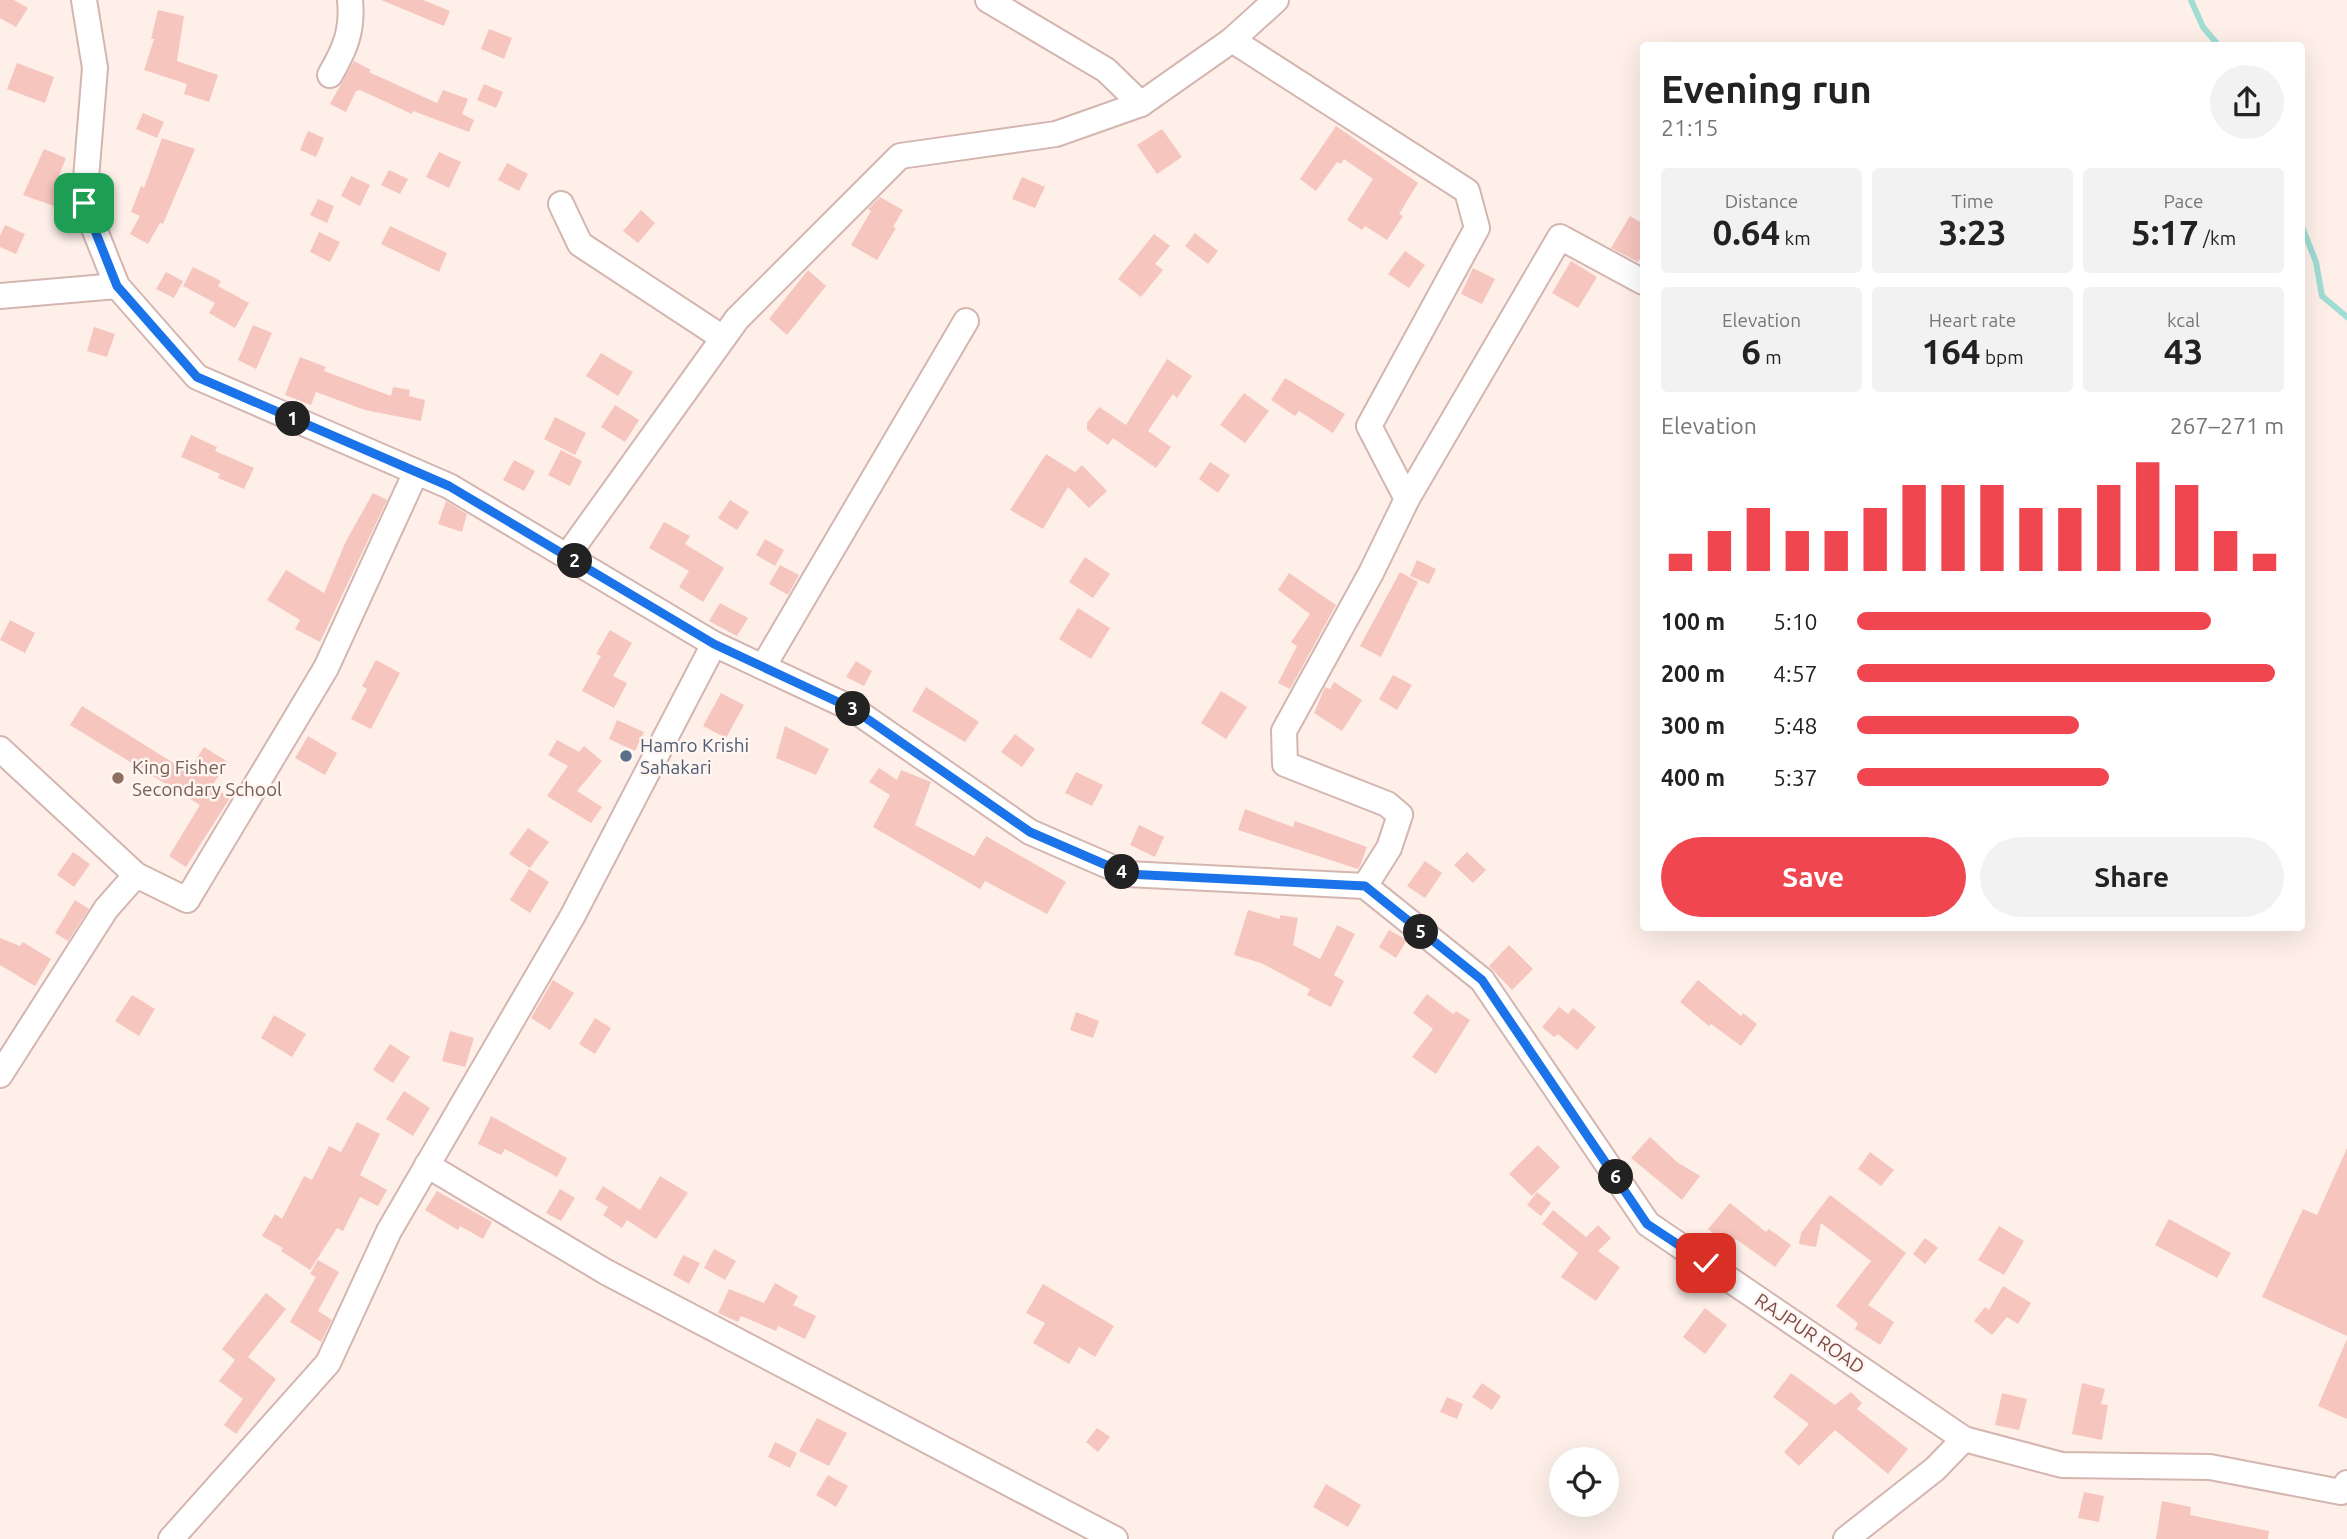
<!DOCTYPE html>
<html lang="en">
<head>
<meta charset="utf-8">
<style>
  :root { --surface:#fff; --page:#f2f2f2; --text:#222; --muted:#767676; --accent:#f04650 }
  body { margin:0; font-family:Ubuntu,sans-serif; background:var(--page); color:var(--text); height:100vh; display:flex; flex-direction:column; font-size:26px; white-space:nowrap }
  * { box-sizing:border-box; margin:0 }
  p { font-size:23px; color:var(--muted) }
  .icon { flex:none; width:38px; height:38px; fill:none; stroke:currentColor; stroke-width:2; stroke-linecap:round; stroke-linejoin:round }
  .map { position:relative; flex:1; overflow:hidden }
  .drawer { position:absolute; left:1640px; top:42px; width:665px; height:889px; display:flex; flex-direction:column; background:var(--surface); border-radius:7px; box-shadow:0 7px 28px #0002 }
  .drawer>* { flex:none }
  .tools { position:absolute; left:1549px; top:1447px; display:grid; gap:14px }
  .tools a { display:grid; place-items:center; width:70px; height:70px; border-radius:50%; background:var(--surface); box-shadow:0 7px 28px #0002; font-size:35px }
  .pin { position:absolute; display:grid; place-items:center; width:60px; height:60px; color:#fff; margin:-30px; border-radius:14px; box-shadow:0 4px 10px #0006 }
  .km { position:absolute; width:35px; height:35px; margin:-18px; border-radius:50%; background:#222; color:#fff; font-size:19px; line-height:35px; text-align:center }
  .round { display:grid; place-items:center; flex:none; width:74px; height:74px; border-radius:37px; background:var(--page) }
  .head { display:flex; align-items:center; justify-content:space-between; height:119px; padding:0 21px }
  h1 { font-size:38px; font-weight:600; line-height:52px }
  .metrics { display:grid; grid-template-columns:repeat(3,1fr); gap:10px; height:119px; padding:7px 21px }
  .metrics div { display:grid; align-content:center; border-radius:7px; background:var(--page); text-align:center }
  .metrics b { font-size:35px; font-weight:600 }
  .metrics small { font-size:19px; font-weight:400 }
  .metrics p { font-size:19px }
  .chart { height:196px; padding:14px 21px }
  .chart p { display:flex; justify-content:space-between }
  .chart svg { width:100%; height:126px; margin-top:7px; stroke:var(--accent); stroke-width:6 }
  .button { display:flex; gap:14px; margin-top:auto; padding:14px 21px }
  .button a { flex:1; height:80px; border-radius:42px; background:var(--accent); color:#fff; font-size:28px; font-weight:600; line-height:80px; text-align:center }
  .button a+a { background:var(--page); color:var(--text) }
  ul { padding:0 21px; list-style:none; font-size:23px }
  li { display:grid; grid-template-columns:112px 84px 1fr; align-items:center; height:52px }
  li i { height:18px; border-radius:9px; background:var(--accent) }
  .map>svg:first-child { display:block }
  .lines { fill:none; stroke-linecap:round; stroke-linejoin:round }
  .stream { stroke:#a0ddd5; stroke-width:6 }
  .building { fill:#f6c5be }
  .street-casing { stroke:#d4b5b0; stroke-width:28 }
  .street { stroke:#fff; stroke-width:24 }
  .route-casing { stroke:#fff; stroke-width:14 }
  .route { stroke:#1a73e8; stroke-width:9 }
  .service-dot { fill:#5c6f8a; stroke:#fff5f1; stroke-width:2.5 }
  .education-dot { fill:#8d6e63; stroke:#fff5f1; stroke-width:2.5 }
  .labels { text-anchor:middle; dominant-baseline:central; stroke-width:5; stroke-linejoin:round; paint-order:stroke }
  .service-label { font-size:19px; fill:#4e5e75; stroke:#fff5f1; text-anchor:start }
  .education-label { font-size:19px; fill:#785e54; stroke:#fff5f1; text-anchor:start }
  .street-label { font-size:19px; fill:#7c4d49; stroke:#fff5f1 }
</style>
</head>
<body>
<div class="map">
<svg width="2347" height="1539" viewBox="0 0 2347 1539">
  <rect width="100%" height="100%" fill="#fef0e9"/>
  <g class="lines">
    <!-- stream -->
    <g class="stream">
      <path d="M2191,0L2203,27L2219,46"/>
      <path d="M2301,224L2316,262L2322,296L2347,317"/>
    </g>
  </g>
  <!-- building -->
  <g class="building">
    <path d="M0,0H14L28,8L16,27L0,18Z"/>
    <path d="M381,0H423L450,11L444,26Z"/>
    <path d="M158,10L184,16L177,61L218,75L209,102L184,94L187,84L144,70L154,39H151Z"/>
    <path d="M489,29L512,38L504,59L481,49Z"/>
    <path d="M354,61L371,70L369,72L437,103L443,90L468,99L462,114L474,120L469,132L413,111L412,114L360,90L356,91L346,112L330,104Z"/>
    <path d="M17,63L54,77L45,103L7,89Z"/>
    <path d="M484,84L503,92L496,108L477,100Z"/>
    <path d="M143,113L164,122L157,138L136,129Z"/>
    <path d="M1336,126L1418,183L1399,214L1403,216L1387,240L1365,226L1362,230L1347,220L1373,179L1344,159L1341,164L1337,162L1316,191L1300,179Z"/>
    <path d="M1162,129L1182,157L1157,174L1137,145Z"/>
    <path d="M308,131L324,138L316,157L300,150Z"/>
    <path d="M162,138L195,149L163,224L160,223L148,244L130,234L140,216L131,212L141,186L144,188Z"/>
    <path d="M44,149L66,158L56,183L61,185L54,206L23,195Z"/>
    <path d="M439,152L461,162L449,188L426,177Z"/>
    <path d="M507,163L528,174L519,191L498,180Z"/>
    <path d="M389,170L408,179L400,194L381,185Z"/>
    <path d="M351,176L370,185L360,206L341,196Z"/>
    <path d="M1022,177L1045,187L1035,208L1012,199Z"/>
    <path d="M880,197L903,210L893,227L896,228L877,260L851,245L871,211L868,209Z"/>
    <path d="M318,199L334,206L327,223L310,215Z"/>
    <path d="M641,210L655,223L638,243L623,231Z"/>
    <path d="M1630,216L1643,224V253L1638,262L1611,248Z"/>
    <path d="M5,225L25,234L16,254L0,247V236Z"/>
    <path d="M390,226L447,253L439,272L381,244Z"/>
    <path d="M319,232L340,242L330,262L310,252Z"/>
    <path d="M1195,233L1218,251L1208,264L1185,246Z"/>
    <path d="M1154,234L1170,246L1155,264L1163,270L1141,297L1118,279Z"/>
    <path d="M1405,251L1425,265L1409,288L1388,274Z"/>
    <path d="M1571,261L1597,277L1578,308L1552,293Z"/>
    <path d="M193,267L221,281L218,286L249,303L235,328L209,313L215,303L183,286Z"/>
    <path d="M1473,268L1495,279L1482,304L1461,294Z"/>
    <path d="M808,270L826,286L787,335L769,319Z"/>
    <path d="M166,272L183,281L174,298L156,289Z"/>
    <path d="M253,325L272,333L256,369L238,360Z"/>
    <path d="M94,327L115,334L107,357L87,351Z"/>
    <path d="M601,353L633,372L618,396L586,376Z"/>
    <path d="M300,357L326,367L324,371L391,396L393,387L410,390L409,396L425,400L421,421L365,410L316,392L311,405L285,395Z"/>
    <path d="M1167,359L1192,376L1177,398L1173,394L1148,431L1171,447L1156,468L1113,438L1108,445L1087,430V423L1099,407L1126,425Z"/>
    <path d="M1285,378L1345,414L1333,433L1299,411L1295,416L1271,400Z"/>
    <path d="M1244,393L1269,411L1245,443L1220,425Z"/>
    <path d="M615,405L639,420L625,442L601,427Z"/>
    <path d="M555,417L586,433L575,455L544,439Z"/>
    <path d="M191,435L217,447L215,451L254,468L244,489L218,478L220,474L181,457Z"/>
    <path d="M561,450L582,461L570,486L548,475Z"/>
    <path d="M1046,454L1075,472L1082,465L1107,491L1089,508L1068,487L1043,529L1010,510Z"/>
    <path d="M514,460L535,471L524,491L503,480Z"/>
    <path d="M1210,462L1230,475L1218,493L1199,479Z"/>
    <path d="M373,493L387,500L320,642L295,629L300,620L267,600L286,570L324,593L346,541Z"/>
    <path d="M730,500L749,512L737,530L718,518Z"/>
    <path d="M446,501L467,514L462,532L438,524Z"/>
    <path d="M664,522L690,536L685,544L724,568L703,602L679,587L689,571L649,548Z"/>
    <path d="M765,539L784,550L775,566L756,555Z"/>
    <path d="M1085,557L1110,574L1093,598L1069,582Z"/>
    <path d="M1417,560L1436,569L1429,584L1410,576Z"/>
    <path d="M780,565L799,575L788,595L769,584Z"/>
    <path d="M1400,572L1418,582L1381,657L1360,646Z"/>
    <path d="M1289,573L1336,605L1290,689L1278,683L1297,646L1291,642L1310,614L1278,590Z"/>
    <path d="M720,603L748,618L737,636L709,621Z"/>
    <path d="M1078,608L1110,628L1091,659L1059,639Z"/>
    <path d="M10,620L35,633L25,653L0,640Z"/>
    <path d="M610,630L632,643L613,676L627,683L614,708L582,691L601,656L596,654Z"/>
    <path d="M376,660L400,673L371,729L351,719L367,689L362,686Z"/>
    <path d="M856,661L872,671L864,686L846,677Z"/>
    <path d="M1393,675L1412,685L1397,710L1379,699Z"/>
    <path d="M1334,682L1362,700L1342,731L1314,713L1325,687L1330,689Z"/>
    <path d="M926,687L979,722L965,742L912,711Z"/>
    <path d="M1221,691L1247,707L1226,739L1201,723Z"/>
    <path d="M721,693L744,705L726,738L703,726Z"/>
    <path d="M82,706L188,772L204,747L228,762L212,786L230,798L186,867L169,856L200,805L70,725Z"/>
    <path d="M617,720L644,732L635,751L609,739Z"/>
    <path d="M785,726L829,749L816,775L776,758Z"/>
    <path d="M1015,734L1035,749L1022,767L1001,752Z"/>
    <path d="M308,736L337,753L325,775L295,758Z"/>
    <path d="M557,740L579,752L584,746L602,761L577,791L602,807L591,823L547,796L568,766L548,755Z"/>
    <path d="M879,768L897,780L901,770L931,782L915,825L974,856L986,836L1066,882L1047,914L985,881L980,889L873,827L890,795L869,782Z"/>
    <path d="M1076,772L1103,785L1092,806L1065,793Z"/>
    <path d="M1245,809L1293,827L1295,821L1367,847L1360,866L1358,869L1238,830Z"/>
    <path d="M1139,825L1164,837L1155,857L1130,845Z"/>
    <path d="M528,828L549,842L530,868L509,854Z"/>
    <path d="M73,852L90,864L74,887L57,875Z"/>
    <path d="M1467,852L1486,870L1473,883L1454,865Z"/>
    <path d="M1425,861L1442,873L1425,898L1407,886Z"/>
    <path d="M529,869L549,882L530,913L510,900Z"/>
    <path d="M75,900L89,909L68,941L55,933Z"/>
    <path d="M1248,910L1280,919V915L1298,918L1293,945L1320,959L1337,925L1355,934L1334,975L1344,981L1331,1007L1307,995L1310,989L1261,963L1234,955Z"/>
    <path d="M1389,930L1407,940L1396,958L1379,947Z"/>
    <path d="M0,938L20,946L23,942L51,959L35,986L0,965Z"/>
    <path d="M1509,945L1533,969L1512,990L1489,966Z"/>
    <path d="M553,980L574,993L550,1030L531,1018Z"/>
    <path d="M1698,980L1741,1016L1743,1013L1757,1024L1741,1046L1711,1024L1709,1026L1680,1002Z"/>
    <path d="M1427,994L1453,1014L1456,1011L1470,1020L1436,1074L1412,1057L1433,1029L1413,1013Z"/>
    <path d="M132,995L155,1009L139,1036L115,1021Z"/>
    <path d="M1559,1007L1568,1014L1573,1008L1596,1027L1577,1050L1558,1034L1554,1037L1542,1027Z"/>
    <path d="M1076,1012L1099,1021L1093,1038L1070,1030Z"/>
    <path d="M274,1015L306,1034L292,1057L261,1038Z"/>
    <path d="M595,1018L611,1028L595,1054L579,1044Z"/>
    <path d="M450,1031L474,1038L465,1067L442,1061Z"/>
    <path d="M390,1044L410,1057L393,1083L373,1070Z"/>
    <path d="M404,1091L430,1108L413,1136L386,1119Z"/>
    <path d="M491,1116L567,1158L557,1177L505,1149L501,1155L478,1144Z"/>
    <path d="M357,1122L380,1134L360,1175L387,1190L378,1206L360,1197L343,1231L337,1228L310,1270L281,1251L283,1248L262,1236L275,1214L282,1219L304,1176L312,1180L329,1146L341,1152Z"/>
    <path d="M1650,1137L1677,1162L1700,1176L1682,1200L1631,1158Z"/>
    <path d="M1538,1145L1560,1167L1532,1196L1509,1174Z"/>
    <path d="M2347,1148V1336L2262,1297L2303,1209L2317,1215Z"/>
    <path d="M1870,1152L1894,1170L1881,1186L1858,1169Z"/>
    <path d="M660,1176L688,1193L656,1239L627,1220L622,1228L603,1215L608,1207L595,1199L603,1186L640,1210Z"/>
    <path d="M560,1189L575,1198L561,1221L546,1213Z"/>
    <path d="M437,1191L492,1222L483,1239L460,1226L458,1230L425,1210Z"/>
    <path d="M1537,1192L1551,1203L1541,1216L1527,1205Z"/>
    <path d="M1830,1195L1906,1253L1868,1305L1894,1322L1880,1345L1855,1329L1858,1323L1836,1306L1871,1261L1821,1223L1816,1247L1799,1244L1801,1233Z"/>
    <path d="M1730,1203L1766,1232L1769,1229L1791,1245L1775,1267L1736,1239L1729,1247L1708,1229Z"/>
    <path d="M1553,1210L1586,1237L1598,1225L1611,1238L1598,1251L1620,1267L1596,1301L1561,1277L1578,1253L1542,1224Z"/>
    <path d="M2169,1219L2231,1253L2217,1278L2155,1245Z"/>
    <path d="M1999,1226L2024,1241L2004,1275L1978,1260Z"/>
    <path d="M1925,1238L1938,1248L1925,1264L1913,1254Z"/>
    <path d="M714,1249L736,1261L725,1280L704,1268Z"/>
    <path d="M683,1255L700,1263L689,1284L673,1275Z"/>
    <path d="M318,1260L339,1272L318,1311L332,1320L321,1342L290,1322L316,1277L310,1274Z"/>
    <path d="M775,1283L798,1296L793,1305L816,1316L805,1339L778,1326L776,1331L741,1316L738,1322L718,1313L729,1289L764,1303Z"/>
    <path d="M1043,1284L1114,1326L1095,1357L1079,1347L1069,1364L1033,1343L1045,1323L1026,1313Z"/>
    <path d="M2003,1286L2031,1303L2018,1324L2007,1317L1992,1335L1974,1321L1985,1307L1989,1310Z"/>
    <path d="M266,1293L286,1309L248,1357L276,1379L236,1434L224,1425L243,1399L219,1381L235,1360L222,1349Z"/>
    <path d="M1705,1308L1727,1325L1705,1354L1683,1337Z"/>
    <path d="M2347,1339V1419L2318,1406Z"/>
    <path d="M1791,1373L1835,1405L1851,1392L1862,1403L1857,1409L1908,1449L1888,1474L1835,1430L1799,1466L1784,1452L1809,1424L1773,1397Z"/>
    <path d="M1482,1383L1501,1396L1492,1410L1472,1397Z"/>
    <path d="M2082,1383L2105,1389L2101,1404L2108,1405L2102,1440L2072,1434Z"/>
    <path d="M2002,1393L2027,1399L2019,1430L1995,1425Z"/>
    <path d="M1447,1397L1463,1404L1457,1419L1440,1412Z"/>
    <path d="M817,1418L847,1433L829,1466L799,1451Z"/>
    <path d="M1097,1428L1110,1437L1098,1452L1086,1442Z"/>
    <path d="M775,1442L797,1453L790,1468L768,1457Z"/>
    <path d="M828,1475L848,1486L836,1507L816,1495Z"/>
    <path d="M1326,1484L1361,1505L1348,1527L1313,1507Z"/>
    <path d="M2084,1492L2104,1496L2099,1522L2078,1518Z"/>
    <path d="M2162,1501L2191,1507L2190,1515L2269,1531L2268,1539H2156Z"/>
  </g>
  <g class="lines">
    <defs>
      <g id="street">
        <path d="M84,0L95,68L84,203L117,286"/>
        <path d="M988,0L1106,70L1141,104"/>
        <path d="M1232,40L1467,191L1477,228L1369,426L1407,499L1371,573L1284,731L1285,764L1387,804L1400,815L1389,848L1365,886"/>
        <path d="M330,75C345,49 353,31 350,0"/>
        <path d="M561,204L580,244L723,338"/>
        <path d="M0,296L117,286L197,377L449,486L714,644L853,709L1030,832L1127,874L1365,886L1482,980L1648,1224L1964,1439L2062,1465L2210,1467L2341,1492L2347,1483"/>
        <path d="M1407,499L1560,237L1643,282"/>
        <path d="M567,556L737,319L900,156L1056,134L1141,104L1232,40L1276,0"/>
        <path d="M763,667L966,321"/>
        <path d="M0,749L136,875"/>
        <path d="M0,1075L106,909L136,875L187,900L326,668L416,472"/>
        <path d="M427,1165L606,1272L1115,1539"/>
        <path d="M171,1539L328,1363L389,1231L572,917L714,644"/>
        <path d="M1846,1539L1935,1469L1964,1439"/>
      </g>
    </defs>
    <!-- street casing -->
    <use href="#street" class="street-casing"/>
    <!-- street -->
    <use href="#street" class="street"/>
  </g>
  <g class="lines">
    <defs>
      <path id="route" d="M84,203L117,286L197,377L449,486L714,644L853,709L1030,832L1127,874L1365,886L1482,980L1647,1224L1706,1263"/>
    </defs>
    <!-- route casing -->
    <use href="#route" class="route-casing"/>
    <!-- route -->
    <use href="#route" class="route"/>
  </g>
  <!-- markers -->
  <circle class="service-dot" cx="626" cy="756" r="7"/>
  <circle class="education-dot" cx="118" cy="778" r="7"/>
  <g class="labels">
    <!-- service labels -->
    <g class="service-label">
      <text x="640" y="745">Hamro Krishi<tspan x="640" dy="22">Sahakari</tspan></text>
    </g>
    <!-- education labels -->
    <g class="education-label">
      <text x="132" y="767">King Fisher<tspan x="132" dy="22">Secondary School</tspan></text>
    </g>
    <!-- street labels -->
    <g class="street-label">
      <text transform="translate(1810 1333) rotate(34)">RAJPUR ROAD</text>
    </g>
  </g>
</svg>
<div class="tools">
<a><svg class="icon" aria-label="locate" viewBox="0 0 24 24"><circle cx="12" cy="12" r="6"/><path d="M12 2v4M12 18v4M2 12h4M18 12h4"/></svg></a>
</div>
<div class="pin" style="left:84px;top:203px;background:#1e9e55"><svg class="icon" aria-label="arrive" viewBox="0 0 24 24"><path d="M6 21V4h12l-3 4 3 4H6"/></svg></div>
<div class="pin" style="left:1706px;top:1263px;background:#d93025"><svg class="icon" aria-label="check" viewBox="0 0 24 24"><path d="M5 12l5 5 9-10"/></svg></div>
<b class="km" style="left:293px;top:419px">1</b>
<b class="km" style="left:575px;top:561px">2</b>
<b class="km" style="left:853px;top:709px">3</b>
<b class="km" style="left:1122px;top:872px">4</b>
<b class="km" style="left:1421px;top:932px">5</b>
<b class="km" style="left:1616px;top:1177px">6</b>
<section class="drawer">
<div class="head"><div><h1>Evening run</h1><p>21:15</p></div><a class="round"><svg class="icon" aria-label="share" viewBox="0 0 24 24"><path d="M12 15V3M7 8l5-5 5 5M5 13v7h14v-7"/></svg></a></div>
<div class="metrics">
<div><p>Distance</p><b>0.64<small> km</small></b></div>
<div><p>Time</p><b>3:23</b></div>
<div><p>Pace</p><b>5:17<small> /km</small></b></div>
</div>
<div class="metrics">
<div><p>Elevation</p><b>6<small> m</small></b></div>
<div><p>Heart rate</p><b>164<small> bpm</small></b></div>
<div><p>kcal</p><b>43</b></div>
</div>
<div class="chart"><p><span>Elevation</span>267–271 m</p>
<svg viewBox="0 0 160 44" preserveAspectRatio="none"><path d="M5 44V38M15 44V30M25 44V22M35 44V30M45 44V30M55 44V22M65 44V14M75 44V14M85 44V14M95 44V22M105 44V22M115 44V14M125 44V6M135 44V14M145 44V30M155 44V38"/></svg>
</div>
<ul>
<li><b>100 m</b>5:10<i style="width:83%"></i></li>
<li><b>200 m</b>4:57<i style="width:98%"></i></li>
<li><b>300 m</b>5:48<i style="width:52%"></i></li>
<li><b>400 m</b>5:37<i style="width:59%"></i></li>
</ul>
<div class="button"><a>Save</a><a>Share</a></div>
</section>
</div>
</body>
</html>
